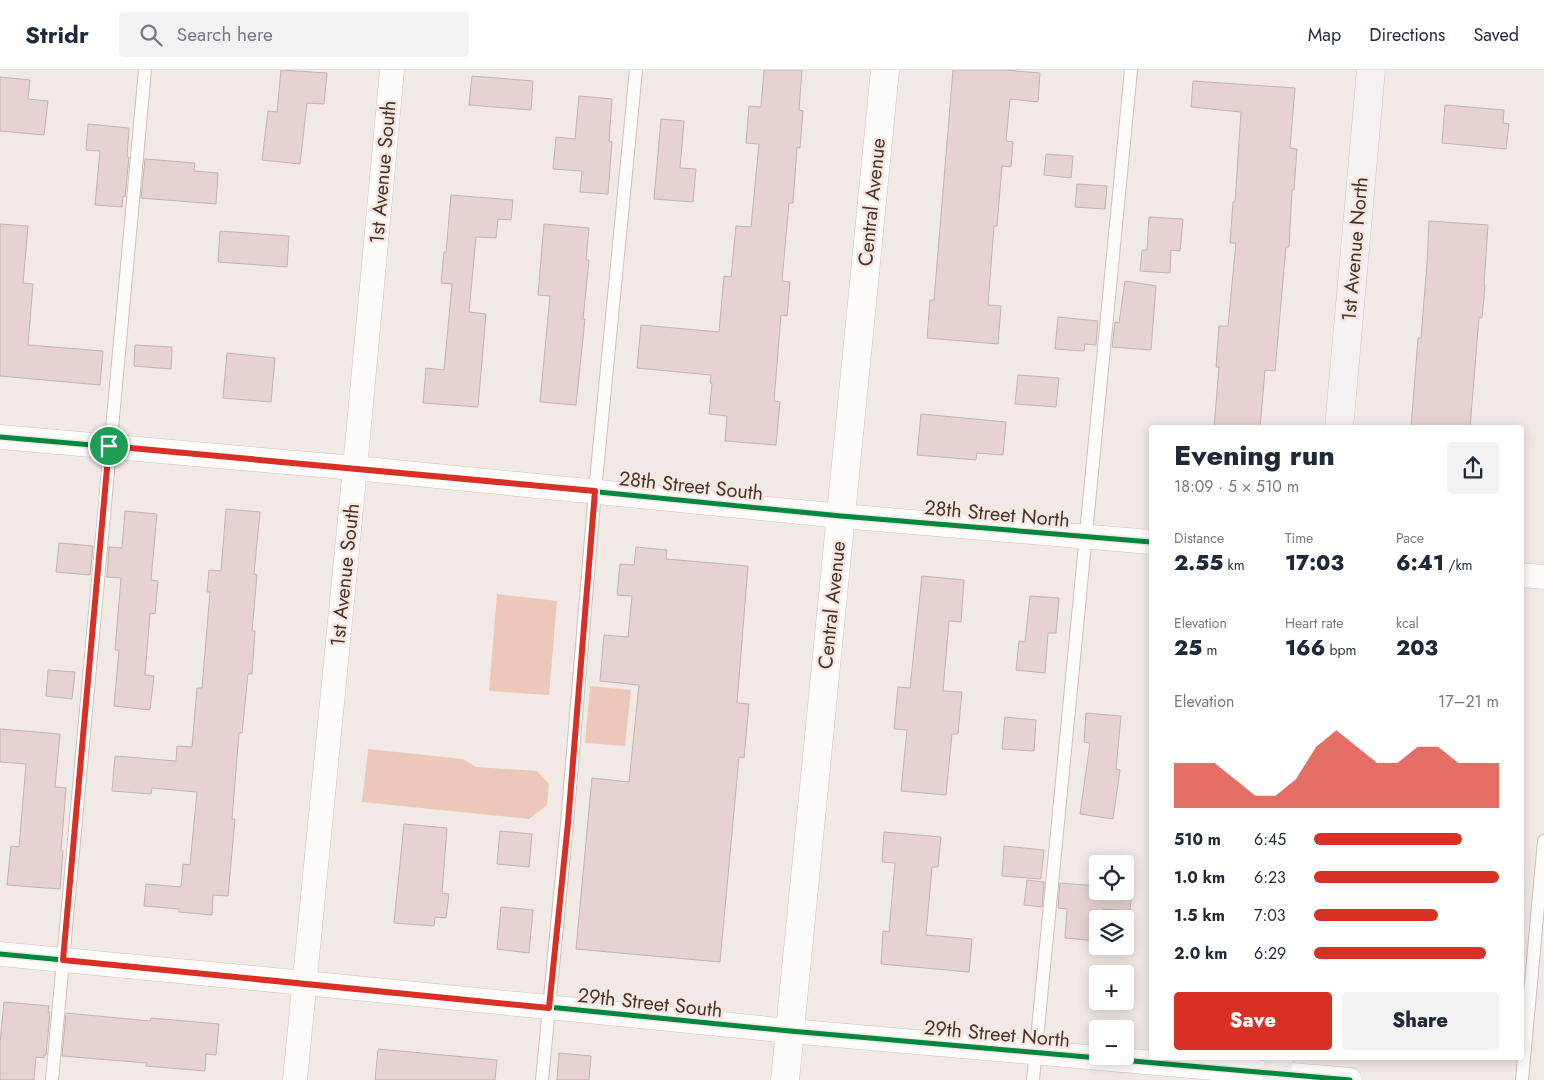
<!DOCTYPE html>
<html lang="en">
<head>
<meta charset="utf-8">
<style>
  :root { --surface:#fff; --page:#f2f2f3; --text:#1f2937; --muted:#747a83; --line:#e0e1e3; --accent:#d93025 }
  body { margin:0; font-family:Jost,sans-serif; background:var(--page); color:var(--text); height:100vh; display:flex; flex-direction:column; font-size:19px; white-space:nowrap }
  * { box-sizing:border-box; margin:0 }
  p { font-size:16px; color:var(--muted) }
  .icon { flex:none; width:28px; height:28px; fill:none; stroke:currentColor; stroke-width:2; stroke-linecap:round; stroke-linejoin:round }
  .map { position:relative; flex:1; overflow:hidden }
  .drawer { position:absolute; left:1149px; top:355px; width:375px; height:635px; display:flex; flex-direction:column; background:var(--surface); border-radius:5px; box-shadow:0 2px 12px #0003 }
  .drawer>* { flex:none }
  .fabs { position:absolute; left:1089px; top:785px; display:grid; gap:10px }
  .fabs a { display:grid; place-items:center; width:45px; height:45px; border-radius:5px; background:var(--surface); box-shadow:0 2px 12px #0003; font-size:25px }
  .pin { position:absolute; display:grid; place-items:center; width:42px; height:42px; color:#fff; margin:-21px; border:2px solid #fff; border-radius:50%; box-shadow:0 1px 5px #0007 }
  .round { display:grid; place-items:center; flex:none; width:52px; height:52px; border-radius:5px; background:var(--page) }
  .headline { display:flex; align-items:center; justify-content:space-between; height:85px; padding:0 25px }
  h1 { font-size:28px; font-weight:800; line-height:38px }
  .metrics { display:grid; grid-template-columns:repeat(3,1fr); gap:8px; height:85px; padding:5px 25px }
  .metrics div { display:grid; align-content:center }
  .metrics b { font-size:21px; font-weight:800 }
  .metrics small { font-size:14px; font-weight:400 }
  .metrics p { font-size:14px }
  .chart { height:140px; padding:10px 25px }
  .chart p { display:flex; justify-content:space-between }
  .chart svg { width:100%; height:90px; margin-top:5px; fill:var(--accent); opacity:.7 }
  .button { display:flex; gap:10px; margin-top:auto; padding:10px 25px }
  .button a { flex:1; height:58px; border-radius:5px; background:var(--accent); color:#fff; font-size:20px; font-weight:800; line-height:58px; text-align:center }
  .button a+a { background:var(--page); color:var(--text) }
  ul { padding:0 25px; list-style:none; font-size:16px }
  li { display:grid; grid-template-columns:80px 60px 1fr; align-items:center; height:38px }
  li i { height:12px; border-radius:6px; background:var(--accent) }
  header { display:flex; align-items:center; gap:30px; box-sizing:border-box; height:70px; padding:0 25px; background:var(--surface); border-bottom:1px solid var(--line) }
  header strong { font-size:24px }
  nav { display:flex; gap:28px; margin-inline-start:auto; font-size:18px }
  .search { width:350px; height:45px; background:var(--page); display:flex; align-items:center; gap:12px; box-sizing:border-box; padding:0 18px; border-radius:5px; color:var(--muted); font-size:19px }
  .map>svg:first-child { display:block }
  .green { fill:#edc8b8 }
  .building { fill:#e6d3d1; stroke:#c3b3b0 }
  .lines { fill:none; stroke-linecap:round; stroke-linejoin:round }
  .service-casing { stroke:#d1c1bb; stroke-width:14 }
  .minor-casing { stroke:#d1c1bb; stroke-width:25 }
  .tertiary-casing { stroke:#d1c1bb; stroke-width:29 }
  .secondary-casing { stroke:#d1c1bb; stroke-width:29 }
  .service { stroke:#fdfcfb; stroke-width:12 }
  .minor { stroke:#fdfcfb; stroke-width:24 }
  .tertiary { stroke:#fdfcfb; stroke-width:28 }
  .secondary { stroke:#f5f1f2; stroke-width:28 }
  .cycleway-casing { stroke:#f5e8e2; stroke-width:8 }
  .cycleway { stroke:#00873e; stroke-width:5 }
  .route-casing { stroke:#fff; stroke-width:10 }
  .route { stroke:#d93025; stroke-width:6 }
  .labels { text-anchor:middle; dominant-baseline:central; stroke-width:5; stroke-linejoin:round; paint-order:stroke }
  .street-label { font-size:20px; fill:#4c3227; stroke:#f5e8e2 }
</style>
</head>
<body>
<header>
<strong>Stridr</strong>
<div class="search"><svg class="icon" aria-label="search" viewBox="0 0 24 24"><circle cx="10" cy="10" r="6"/><path d="M15 15l6 6"/></svg>Search here</div>
<nav><a>Map</a><a>Directions</a><a>Saved</a></nav>
</header>
<div class="map">
<svg width="1544" height="1010" viewBox="0 0 1544 1010">
  <rect width="100%" height="100%" fill="#f1e9e6"/>
  <!-- green -->
  <g class="green">
    <path d="M497,524L557,531L549,625L489,621Z"/>
    <path d="M590,616L631,620L625,676L585,673Z"/>
    <path d="M368,679L463,689L476,697L537,701L549,714L547,735L529,749L362,732Z"/>
  </g>
  <!-- building -->
  <g class="building">
    <path d="M281,0L327,3L324,34L307,33L300,94L262,90L268,41L277,42Z"/>
    <path d="M764,0H802L799,40L803,41L800,78L797,77L793,133H789L782,211L790,212L787,246L781,245L774,331L780,332L776,375L725,371L727,346L709,344L712,313H710L711,305L637,298L641,255L719,262L724,206L731,207L736,156L751,157L759,74L746,73L749,36L761,37Z"/>
    <path d="M953,0H1005L1040,3L1038,32L1010,29L1006,71L1013,72L1011,97L1002,96L997,156H994L988,235L1001,236L998,274L927,268L930,230H934Z"/>
    <path d="M472,6L533,11L531,40L469,35Z"/>
    <path d="M0,7L30,10L28,29L48,31L44,65L0,61Z"/>
    <path d="M1193,11L1295,18L1290,78L1297,79L1294,120H1292L1289,177H1286L1275,301L1265,300L1260,358H1214L1219,297H1216L1219,256H1228L1236,173H1230L1233,132H1235L1241,42L1191,37Z"/>
    <path d="M579,26L612,29L609,71L612,72L608,124L580,122L582,101L553,99L556,67L575,69Z"/>
    <path d="M1445,35L1504,40L1503,53L1509,54L1506,79L1442,73Z"/>
    <path d="M661,49L684,51L680,98L696,99L693,132L654,129Z"/>
    <path d="M88,54L129,58L127,87H129L125,127L123,126L122,137L95,135L100,81L86,80Z"/>
    <path d="M1046,84L1073,86L1071,108L1044,105Z"/>
    <path d="M145,89L195,93L194,101L218,103L216,134L141,128Z"/>
    <path d="M1077,114L1107,116L1105,139L1075,137Z"/>
    <path d="M451,125L513,130L511,150L498,149L496,168L476,167L469,242L486,244L478,337L423,333L426,298L444,300L452,214L441,213L444,182H446Z"/>
    <path d="M1149,147L1183,149L1180,181L1171,180L1170,203L1140,201L1142,180H1147Z"/>
    <path d="M1429,151L1488,155L1484,215H1485L1482,248L1479,247L1470,358H1411L1418,268H1421L1427,193Z"/>
    <path d="M0,154L28,156L23,213L33,214L28,275L103,281L100,315L0,306Z"/>
    <path d="M544,154L589,158L586,190H589L583,249H585L576,335L540,332L550,226L538,225Z"/>
    <path d="M220,161L289,166L287,197L218,192Z"/>
    <path d="M1125,211L1156,216L1151,280L1112,277L1115,252L1119,253Z"/>
    <path d="M1058,247L1098,251L1096,275L1085,274L1084,281L1055,279Z"/>
    <path d="M135,275L172,277L171,299L134,296Z"/>
    <path d="M227,283L275,288L271,332L223,328Z"/>
    <path d="M1018,305L1059,308L1056,337L1015,334Z"/>
    <path d="M921,344L1006,352L1003,385L977,383L976,390L917,385Z"/>
    <path d="M226,439L260,442L254,504L257,505L252,561H255L252,604H248L242,663H239L232,749H235L228,826L213,825L212,845L179,842V839L144,836L146,814L181,817L183,794L190,795L197,722L152,718L151,724L112,721L115,686L176,691L177,676L192,677L197,618H202L210,522H207L209,500L221,501Z"/>
    <path d="M125,441L157,444L151,510L158,511L155,544L150,543L145,605L154,606L150,640L114,636L119,580H115L121,508L107,507L109,477L122,478Z"/>
    <path d="M59,473L93,476L90,505L56,502Z"/>
    <path d="M636,477L667,480L666,489L748,496L737,633L749,634L744,688L739,687L720,892L576,879L592,708L629,712L639,615L600,611L604,565L628,567L632,526L617,525L620,494L634,495Z"/>
    <path d="M922,506L964,510L961,552L949,551L943,621L962,622L958,664H952L946,725L901,721L907,660L894,659L898,617L910,618Z"/>
    <path d="M1030,526L1059,528L1056,563H1048L1045,603L1016,600L1019,571L1025,572Z"/>
    <path d="M48,600L75,602L72,629L46,626Z"/>
    <path d="M1086,643L1121,646L1116,699L1120,700L1113,749L1080,744L1090,673L1084,672Z"/>
    <path d="M1005,647L1036,650L1034,681L1002,679Z"/>
    <path d="M0,659L60,664L55,717L66,718L61,780L63,781L60,819L7,815L11,776L19,777L26,694L0,692Z"/>
    <path d="M404,754L447,758L442,823L449,824L446,848L435,847L434,856L394,853Z"/>
    <path d="M500,761L532,764L529,797L497,794Z"/>
    <path d="M884,762L941,767L938,797H932L926,865L972,869L969,902L881,894L883,861L889,862L895,793L882,792Z"/>
    <path d="M1004,776L1044,780L1041,809L1002,806Z"/>
    <path d="M1027,810L1044,812L1042,837L1024,835Z"/>
    <path d="M1060,813L1098,816V821H1125V819H1132L1130,841L1103,839L1102,849H1098V871L1065,868L1067,839L1058,838Z"/>
    <path d="M501,837L533,840L529,883L497,879Z"/>
    <path d="M4,932L49,936L48,942H50L46,985H44V988L36,987L34,1010H0V973Z"/>
    <path d="M66,943L150,951L151,948L219,954L216,985L206,984L205,1001L146,996L147,993L62,986Z"/>
    <path d="M378,979L497,990L495,1010H375Z"/>
    <path d="M559,983L591,986L589,1010H557Z"/>
  </g>
  <g class="lines">
    <defs>
      <g id="service">
        <path d="M52,1010L145,0"/>
        <path d="M542,1010L567,753L595,421L636,0"/>
        <path d="M1033,1010L1131,0"/>
        <path d="M1522,1010L1544,771"/>
      </g>
      <g id="minor">
        <path d="M0,367L355,398L841,446L1151,472"/>
        <path d="M1521,505L1544,507"/>
        <path d="M0,884L305,913L790,961L1350,1010"/>
        <path d="M295,1010L355,398L392,0"/>
      </g>
      <path id="tertiary" d="M785,1010L885,0"/>
      <g id="secondary">
        <path d="M1339,358L1371,0"/>
        <path d="M1276,1010L1279,988"/>
      </g>
    </defs>
    <!-- service casing -->
    <use href="#service" class="service-casing"/>
    <!-- minor casing -->
    <use href="#minor" class="minor-casing"/>
    <!-- tertiary casing -->
    <use href="#tertiary" class="tertiary-casing"/>
    <!-- secondary casing -->
    <use href="#secondary" class="secondary-casing"/>
    <!-- service -->
    <use href="#service" class="service"/>
    <!-- minor -->
    <use href="#minor" class="minor"/>
    <!-- tertiary -->
    <use href="#tertiary" class="tertiary"/>
    <!-- secondary -->
    <use href="#secondary" class="secondary"/>
    <defs>
      <g id="cycleway">
        <path d="M0,367L355,398L841,446L1151,472"/>
        <path d="M0,884L305,913L790,961L1350,1010"/>
      </g>
    </defs>
    <!-- cycleway casing -->
    <use href="#cycleway" class="cycleway-casing"/>
    <!-- cycleway -->
    <use href="#cycleway" class="cycleway"/>
  </g>
  <g class="lines">
    <defs>
      <path id="route" d="M109,376L595,421L568,753L549,938L63,890Z"/>
    </defs>
    <!-- route casing -->
    <use href="#route" class="route-casing"/>
    <!-- route -->
    <use href="#route" class="route"/>
  </g>
  <g class="labels">
    <!-- street labels -->
    <g class="street-label">
      <text transform="translate(383 102) rotate(-85)">1st Avenue South</text>
      <text transform="translate(872 132) rotate(-84)">Central Avenue</text>
      <text transform="translate(1355 179) rotate(-85)">1st Avenue North</text>
      <text transform="translate(691 416) rotate(6)">28th Street South</text>
      <text transform="translate(997 444) rotate(5)">28th Street North</text>
      <text transform="translate(345 505) rotate(-84)">1st Avenue South</text>
      <text transform="translate(832 535) rotate(-84)">Central Avenue</text>
      <text transform="translate(650 933) rotate(6)">29th Street South</text>
      <text transform="translate(997 964) rotate(5)">29th Street North</text>
    </g>
  </g>
</svg>
<div class="fabs">
<a><svg class="icon" aria-label="locate" viewBox="0 0 24 24"><circle cx="12" cy="12" r="6"/><path d="M12 2v4M12 18v4M2 12h4M18 12h4"/></svg></a>
<a><svg class="icon" aria-label="layers" viewBox="0 0 24 24"><path d="M12 4l9 5-9 5-9-5zM3 14l9 5 9-5"/></svg></a>
<a>+</a>
<a>−</a>
</div>
<div class="pin" style="left:109px;top:376px;background:#1e9e55"><svg class="icon" aria-label="arrive" viewBox="0 0 24 24"><path d="M6 21V4h12l-3 4 3 4H6"/></svg></div>
<section class="drawer">
<div class="headline"><div><h1>Evening run</h1><p>18:09 · 5 × 510 m</p></div><a class="round"><svg class="icon" aria-label="share" viewBox="0 0 24 24"><path d="M12 15V3M7 8l5-5 5 5M5 13v7h14v-7"/></svg></a></div>
<div class="metrics">
<div><p>Distance</p><b>2.55<small> km</small></b></div>
<div><p>Time</p><b>17:03</b></div>
<div><p>Pace</p><b>6:41<small> /km</small></b></div>
</div>
<div class="metrics">
<div><p>Elevation</p><b>25<small> m</small></b></div>
<div><p>Heart rate</p><b>166<small> bpm</small></b></div>
<div><p>kcal</p><b>203</b></div>
</div>
<div class="chart"><p><span>Elevation</span>17–21 m</p>
<svg viewBox="0 0 160 44" preserveAspectRatio="none"><path d="M0 44V22L10 22L20 22L30 30L40 38L50 38L60 30L70 14L80 6L90 14L100 22L110 22L120 14L130 14L140 22L150 22L160 22V44z"/></svg>
</div>
<ul>
<li><b>510 m</b>6:45<i style="width:80%"></i></li>
<li><b>1.0 km</b>6:23<i style="width:100%"></i></li>
<li><b>1.5 km</b>7:03<i style="width:67%"></i></li>
<li><b>2.0 km</b>6:29<i style="width:93%"></i></li>
</ul>
<div class="button"><a>Save</a><a>Share</a></div>
</section>
</div>
</body>
</html>
